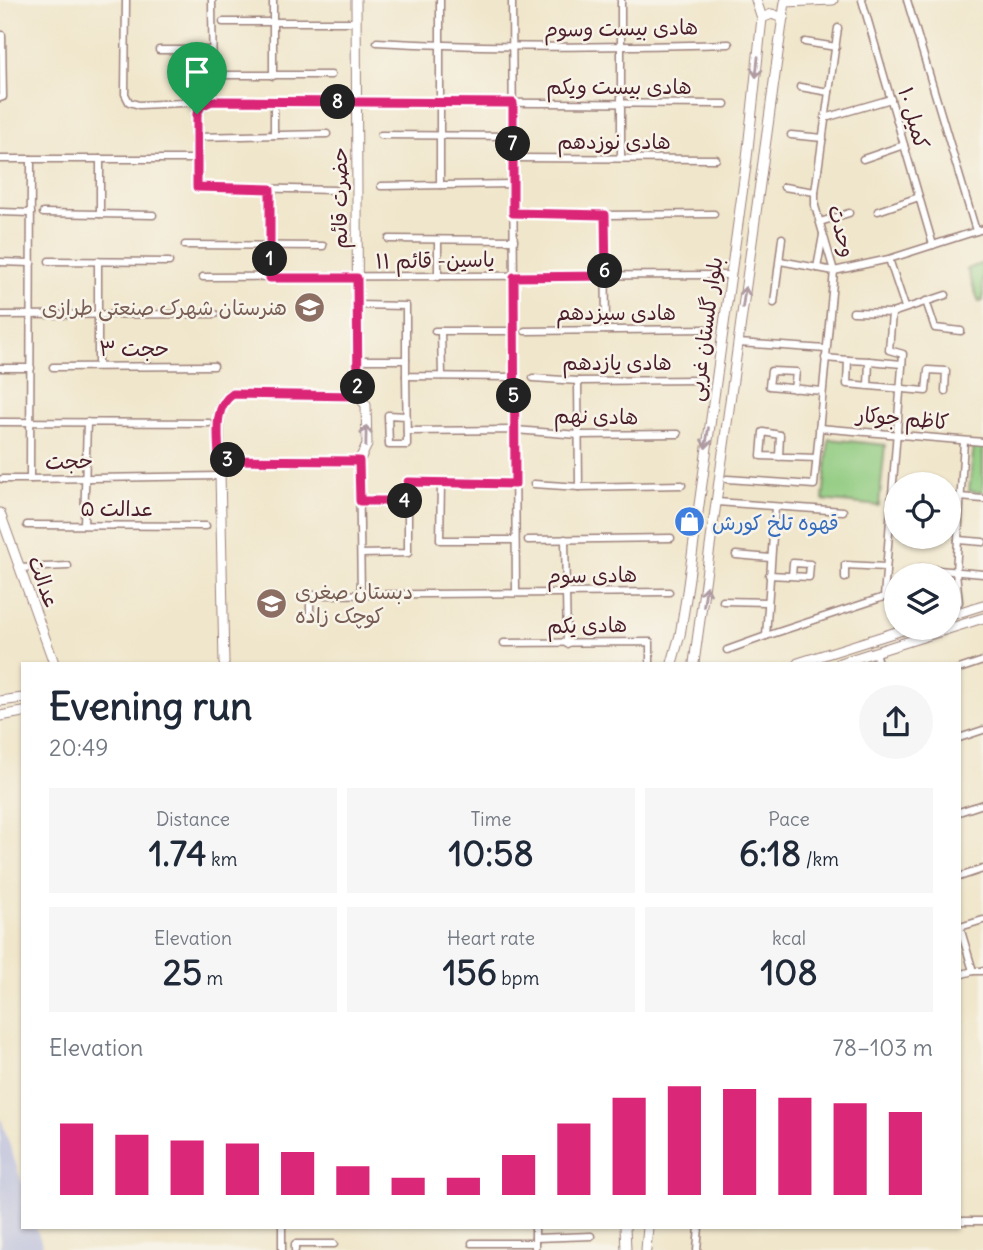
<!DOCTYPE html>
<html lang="en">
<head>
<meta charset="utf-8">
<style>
  :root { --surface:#fff; --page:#f6f6f7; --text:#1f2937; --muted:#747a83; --accent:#db2777 }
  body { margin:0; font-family:Delius,"Playpen Sans Arabic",sans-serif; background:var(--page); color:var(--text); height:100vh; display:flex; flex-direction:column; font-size:26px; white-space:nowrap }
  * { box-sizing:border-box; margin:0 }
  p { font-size:23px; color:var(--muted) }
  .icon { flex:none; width:38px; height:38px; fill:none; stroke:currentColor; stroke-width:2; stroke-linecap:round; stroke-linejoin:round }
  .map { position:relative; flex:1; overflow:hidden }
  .drawer { position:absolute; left:21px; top:662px; width:940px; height:567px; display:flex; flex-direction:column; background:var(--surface); border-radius:0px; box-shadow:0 2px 5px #0004 }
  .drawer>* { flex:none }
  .fabs { position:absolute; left:884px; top:472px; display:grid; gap:14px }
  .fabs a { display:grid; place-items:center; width:77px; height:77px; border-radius:50%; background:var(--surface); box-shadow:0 2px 5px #0004; font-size:35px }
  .pin { position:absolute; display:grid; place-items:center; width:60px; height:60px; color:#fff; margin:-72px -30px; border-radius:50% 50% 50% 0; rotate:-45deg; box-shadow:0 0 7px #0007 }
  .pin .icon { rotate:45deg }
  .km { position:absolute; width:35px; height:35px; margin:-18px; border-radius:50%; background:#222; color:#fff; font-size:19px; line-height:35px; text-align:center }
  .round { display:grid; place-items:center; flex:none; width:74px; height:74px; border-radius:37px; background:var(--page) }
  .head { display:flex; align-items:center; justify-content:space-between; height:119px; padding:0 28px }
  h1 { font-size:38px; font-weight:700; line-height:52px }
  .metrics { display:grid; grid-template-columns:repeat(3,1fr); gap:10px; height:119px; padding:7px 28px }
  .metrics div { display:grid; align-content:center; border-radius:0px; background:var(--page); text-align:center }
  .metrics b { font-size:35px; font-weight:700 }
  .metrics small { font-size:19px; font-weight:400 }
  .metrics p { font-size:19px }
  .chart { height:196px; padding:14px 28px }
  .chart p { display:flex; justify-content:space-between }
  .chart svg { width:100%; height:126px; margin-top:7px; stroke:var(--accent); stroke-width:6 }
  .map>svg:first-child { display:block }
  .industrial { fill:#bfc2dd }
  .green { fill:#90cb80; stroke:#6d7556; stroke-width:2 }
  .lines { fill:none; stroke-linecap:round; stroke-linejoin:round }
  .street-casing { stroke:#9d827b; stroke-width:9 }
  .secondary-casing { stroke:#9d827b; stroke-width:11 }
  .street { stroke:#fff; stroke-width:6 }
  .secondary { stroke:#fff; stroke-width:9 }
  .oneway { stroke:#ae9aa0 }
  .route-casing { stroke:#fff; stroke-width:14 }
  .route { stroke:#db2777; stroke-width:9 }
  .labels { text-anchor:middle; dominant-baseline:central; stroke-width:5; stroke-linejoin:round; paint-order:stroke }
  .street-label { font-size:21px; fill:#4a1f2b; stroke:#f7f3e8 }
  .education-label { font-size:21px; fill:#785e54; stroke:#f7f3e8; text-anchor:end }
  .shop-label { font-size:21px; fill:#366cbe; stroke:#f7f3e8; text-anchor:start }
</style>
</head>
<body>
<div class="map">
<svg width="983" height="1250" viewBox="0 0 983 1250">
  <rect width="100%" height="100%" fill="#f7f3e8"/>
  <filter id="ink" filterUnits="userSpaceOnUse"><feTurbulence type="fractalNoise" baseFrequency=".0143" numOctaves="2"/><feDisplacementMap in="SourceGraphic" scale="14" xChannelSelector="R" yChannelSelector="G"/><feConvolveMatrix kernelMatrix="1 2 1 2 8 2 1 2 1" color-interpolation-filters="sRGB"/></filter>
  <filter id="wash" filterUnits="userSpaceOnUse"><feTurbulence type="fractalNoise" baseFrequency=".00686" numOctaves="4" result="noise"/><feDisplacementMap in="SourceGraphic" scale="28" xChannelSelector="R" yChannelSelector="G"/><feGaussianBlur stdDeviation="1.57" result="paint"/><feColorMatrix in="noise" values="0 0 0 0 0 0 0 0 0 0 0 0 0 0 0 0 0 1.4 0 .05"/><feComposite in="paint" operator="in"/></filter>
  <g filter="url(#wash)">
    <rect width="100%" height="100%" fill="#f0e6cb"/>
    <!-- industrial -->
    <path class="industrial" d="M0,1116L23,1186V1227H36L44,1250H0Z"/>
    <!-- green -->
    <g class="green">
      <path d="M983,263V301L979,302L967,269Z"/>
      <path d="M829,439L885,445L879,506L823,500Z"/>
      <path d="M974,444L983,445V492L969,491Z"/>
    </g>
  </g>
  <g filter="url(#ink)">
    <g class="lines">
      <defs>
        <g id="street">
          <path d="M126,0L125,94L129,102L139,105L204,102"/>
          <path d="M212,0L213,101"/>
          <path d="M440,0V185"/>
          <path d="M512,0L516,593"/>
          <path d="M862,0L933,245"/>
          <path d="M907,0L976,231"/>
          <path d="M223,22H356"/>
          <path d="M377,42C494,49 612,47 729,44"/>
          <path d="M805,42L836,47"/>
          <path d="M159,50H212"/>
          <path d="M226,75H331"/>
          <path d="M273,76V0"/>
          <path d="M800,87L829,92"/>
          <path d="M0,98L3,97L2,35"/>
          <path d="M825,118L891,99"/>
          <path d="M274,135V102"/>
          <path d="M381,135L513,136"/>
          <path d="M791,135L823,138"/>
          <path d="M197,137L327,134"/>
          <path d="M513,158L716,159"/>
          <path d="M621,158V0"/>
          <path d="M0,159H196"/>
          <path d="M31,159L30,479L220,476"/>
          <path d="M863,159L904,145"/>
          <path d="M381,186L513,184"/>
          <path d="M784,187L815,192"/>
          <path d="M269,189V278"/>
          <path d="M334,190L197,187V114L201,106L213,101L725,104"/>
          <path d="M878,211L919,197"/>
          <path d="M0,212L31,213"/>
          <path d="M43,213L153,215"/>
          <path d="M513,213L605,215L714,214"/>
          <path d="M100,214V159"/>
          <path d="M605,215L606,330"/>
          <path d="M820,222L849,213"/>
          <path d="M389,239L514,240"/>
          <path d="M438,240V277"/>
          <path d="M185,245L323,246"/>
          <path d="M889,259L905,307"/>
          <path d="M49,261L169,262"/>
          <path d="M98,261V365"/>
          <path d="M780,261L834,271L889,259L983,229"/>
          <path d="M0,262L31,263"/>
          <path d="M817,268L823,235"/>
          <path d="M203,277L730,275"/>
          <path d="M926,301L935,328L961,331"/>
          <path d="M774,303L782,238"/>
          <path d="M357,305L406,306V360"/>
          <path d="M853,312L892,313L946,295"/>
          <path d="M0,315L215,314"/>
          <path d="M435,331H514"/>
          <path d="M441,331L442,376"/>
          <path d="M525,331L708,329"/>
          <path d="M738,343L826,349"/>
          <path d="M825,358L848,360"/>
          <path d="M358,360H406V376L514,377"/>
          <path d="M869,361L902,364"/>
          <path d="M53,367L214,366"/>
          <path d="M0,368H31"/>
          <path d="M406,376L407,445H389L388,415L406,416"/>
          <path d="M533,378L578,381L700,380"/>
          <path d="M578,381L579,487"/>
          <path d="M868,386L869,361L848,360L847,384L926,391L928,370L946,371L945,391"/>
          <path d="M794,389L796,372L771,371L769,386L822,391"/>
          <path d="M0,422L209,423"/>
          <path d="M819,428L983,442"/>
          <path d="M407,431L515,430L579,435L678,434"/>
          <path d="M779,457L780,435L763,432L761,456L816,458"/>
          <path d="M359,461L361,595"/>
          <path d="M2,479H30"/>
          <path d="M727,479L814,485L834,271L815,206V192L838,28"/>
          <path d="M441,484L440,540H515"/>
          <path d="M534,484L579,487L682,485"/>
          <path d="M948,496L983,499"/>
          <path d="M360,501H407"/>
          <path d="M717,502L843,511"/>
          <path d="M775,507L766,636L884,597L903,354L889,350L892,313"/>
          <path d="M27,525L206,526"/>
          <path d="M84,525L87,422"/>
          <path d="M565,539L567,644"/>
          <path d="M528,540L671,538"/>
          <path d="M958,540L983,542"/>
          <path d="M361,554L408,553V482L515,484"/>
          <path d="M736,555L770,558"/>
          <path d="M20,568L68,566"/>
          <path d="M938,570L983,574"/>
          <path d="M769,575L809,577L810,564L793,563L792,576"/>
          <path d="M920,576L921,568L938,570L937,576"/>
          <path d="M845,578V565L886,567"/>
          <path d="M884,597L896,594"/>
          <path d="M723,601L768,602"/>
          <path d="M959,602L956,572L964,441"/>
          <path d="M310,617V595L669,592"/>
          <path d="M504,643L650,642V663"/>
          <path d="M727,650L766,636"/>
          <path d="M875,652L878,663"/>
          <path d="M959,669L983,661"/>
          <path d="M959,738L983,730"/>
          <path d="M959,812L983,804"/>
          <path d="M959,877L983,869"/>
          <path d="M959,924L973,971"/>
          <path d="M960,927L983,920"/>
          <path d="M959,975L973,971H983"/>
          <path d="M959,1221H983"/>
          <path d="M282,1227V1250"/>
          <path d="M535,1227V1250"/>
          <path d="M535,1238L591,1236"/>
          <path d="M472,1243H535"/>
          <path d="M295,1250V1244H334"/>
          <path d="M697,1250L699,1227"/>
        </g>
        <g id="secondary">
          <path d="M356,0L358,396"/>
          <path d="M762,18L772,14L783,18L784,15"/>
          <path d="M219,460L359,461L367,445L366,405L358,396L233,394C220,401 220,410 219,424L224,663"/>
          <path d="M0,513L54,663"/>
          <path d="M948,616L983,605"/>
          <path d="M672,663L680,635L687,592L747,158L762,18L756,0"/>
          <path d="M694,663L785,2L833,0"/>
          <path d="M798,663L909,628"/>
          <path d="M840,663L983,618"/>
          <path d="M0,701L23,698"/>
          <path d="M0,716L23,712"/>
          <path d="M625,1227L626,1250"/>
          <path d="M646,1250L648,1227"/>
        </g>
      </defs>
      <!-- street casing -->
      <use href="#street" class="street-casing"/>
      <!-- secondary casing -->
      <use href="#secondary" class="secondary-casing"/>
      <!-- street -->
      <use href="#street" class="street"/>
      <!-- secondary -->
      <use href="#secondary" class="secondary"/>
    </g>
    <!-- one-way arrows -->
    <defs><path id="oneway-shaft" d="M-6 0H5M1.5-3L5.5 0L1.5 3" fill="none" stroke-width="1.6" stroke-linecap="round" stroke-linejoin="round" transform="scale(1.75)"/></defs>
    <g class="oneway">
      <use href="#oneway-shaft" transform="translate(757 67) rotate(96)"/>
      <use href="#oneway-shaft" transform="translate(744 297) rotate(-82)"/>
      <use href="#oneway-shaft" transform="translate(366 436) rotate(-89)"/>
      <use href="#oneway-shaft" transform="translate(707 438) rotate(98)"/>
      <use href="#oneway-shaft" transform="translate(705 596) rotate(-82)"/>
    </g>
  </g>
  <g class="lines" filter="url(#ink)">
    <defs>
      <path id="route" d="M212,101L513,103V213L605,215L606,276L514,277L515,484L408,482L407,501H360L359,461L219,460C219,438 212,407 233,394L358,396L357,278H270V189L197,187V114L201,106Z"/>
    </defs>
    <!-- route casing -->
    <use href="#route" class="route-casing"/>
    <!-- route -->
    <use href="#route" class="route"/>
  </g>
  <!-- icons -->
  <defs>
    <symbol id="school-disc" viewBox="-11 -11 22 22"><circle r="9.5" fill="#8d6e63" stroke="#f7f3e8"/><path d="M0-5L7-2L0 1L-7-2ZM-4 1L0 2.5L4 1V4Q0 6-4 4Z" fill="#fff"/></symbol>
    <symbol id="shop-disc" viewBox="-11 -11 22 22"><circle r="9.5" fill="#3f7fe0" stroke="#f7f3e8"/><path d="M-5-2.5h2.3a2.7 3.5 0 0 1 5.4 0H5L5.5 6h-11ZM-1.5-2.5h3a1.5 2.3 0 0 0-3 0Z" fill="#fff"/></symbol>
  </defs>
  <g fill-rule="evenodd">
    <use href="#school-disc" x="292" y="290" width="35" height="35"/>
    <use href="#shop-disc" x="672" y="504" width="35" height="35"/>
    <use href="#school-disc" x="254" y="586" width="35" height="35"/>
  </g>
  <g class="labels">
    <!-- street labels -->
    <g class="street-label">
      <text transform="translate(621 28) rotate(-1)">هادی بیست وسوم</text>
      <text x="619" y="86">هادی بیست ویکم</text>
      <text transform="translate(914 118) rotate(74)">کمیل ۱۰</text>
      <text x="614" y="141">هادی نوزدهم</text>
      <text transform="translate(339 198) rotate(-90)">حضرت قائم</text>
      <text transform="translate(842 231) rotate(75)">وحدت</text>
      <text transform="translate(435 260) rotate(-1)">یاسین- قائم ۱۱</text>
      <text x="616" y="312">هادی سیزدهم</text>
      <text transform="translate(705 329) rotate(-82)">بلوار گلستان غربی</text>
      <text x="134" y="348">حجت ۳</text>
      <text x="617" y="362">هادی یازدهم</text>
      <text transform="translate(596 416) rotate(1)">هادی نهم</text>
      <text transform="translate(903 418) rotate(5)">کاظم جوکار</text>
      <text transform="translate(69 461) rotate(-2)">حجت</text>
      <text x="117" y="508">عدالت ۵</text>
      <text transform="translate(592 575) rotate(-1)">هادی سوم</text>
      <text transform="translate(44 582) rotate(70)">عدالت</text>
      <text transform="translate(587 625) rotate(-1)">هادی یکم</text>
    </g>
    <!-- education labels -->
    <g class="education-label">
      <text x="287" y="307">هنرستان شهرک صنعتی طرازی</text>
      <text x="295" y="591" text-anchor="start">دبستان صغری<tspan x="295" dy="24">کوچک زاده</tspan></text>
    </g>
    <!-- shop labels -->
    <g class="shop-label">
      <text x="712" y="522">قهوه تلخ کورش</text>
    </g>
  </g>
</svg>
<div class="fabs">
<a><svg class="icon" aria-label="locate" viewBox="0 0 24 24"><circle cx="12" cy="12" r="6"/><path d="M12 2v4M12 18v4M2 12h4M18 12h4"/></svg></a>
<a><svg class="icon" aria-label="layers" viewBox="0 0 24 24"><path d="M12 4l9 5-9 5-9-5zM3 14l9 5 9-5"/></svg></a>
</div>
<div class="pin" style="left:197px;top:114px;background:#1e9e55"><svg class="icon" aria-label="arrive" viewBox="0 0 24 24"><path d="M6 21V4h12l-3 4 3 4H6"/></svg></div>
<b class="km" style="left:270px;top:259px">1</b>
<b class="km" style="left:358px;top:387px">2</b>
<b class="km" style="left:228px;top:460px">3</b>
<b class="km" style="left:405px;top:501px">4</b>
<b class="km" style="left:514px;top:396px">5</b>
<b class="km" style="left:605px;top:271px">6</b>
<b class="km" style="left:513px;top:144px">7</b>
<b class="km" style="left:338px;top:102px">8</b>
<section class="drawer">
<div class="head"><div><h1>Evening run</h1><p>20:49</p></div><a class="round"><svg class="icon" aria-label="share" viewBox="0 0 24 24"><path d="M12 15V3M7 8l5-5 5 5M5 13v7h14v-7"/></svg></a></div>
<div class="metrics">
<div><p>Distance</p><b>1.74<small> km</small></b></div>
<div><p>Time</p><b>10:58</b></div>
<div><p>Pace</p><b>6:18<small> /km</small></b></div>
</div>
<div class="metrics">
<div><p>Elevation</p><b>25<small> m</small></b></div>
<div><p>Heart rate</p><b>156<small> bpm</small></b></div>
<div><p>kcal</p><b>108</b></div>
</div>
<div class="chart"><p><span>Elevation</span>78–103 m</p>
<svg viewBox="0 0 160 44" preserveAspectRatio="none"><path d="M5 44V19M15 44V23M25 44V25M35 44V26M45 44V29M55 44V34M65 44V38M75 44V38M85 44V30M95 44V19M105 44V10M115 44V6M125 44V7M135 44V10M145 44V12M155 44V15"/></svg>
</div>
</section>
</div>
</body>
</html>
